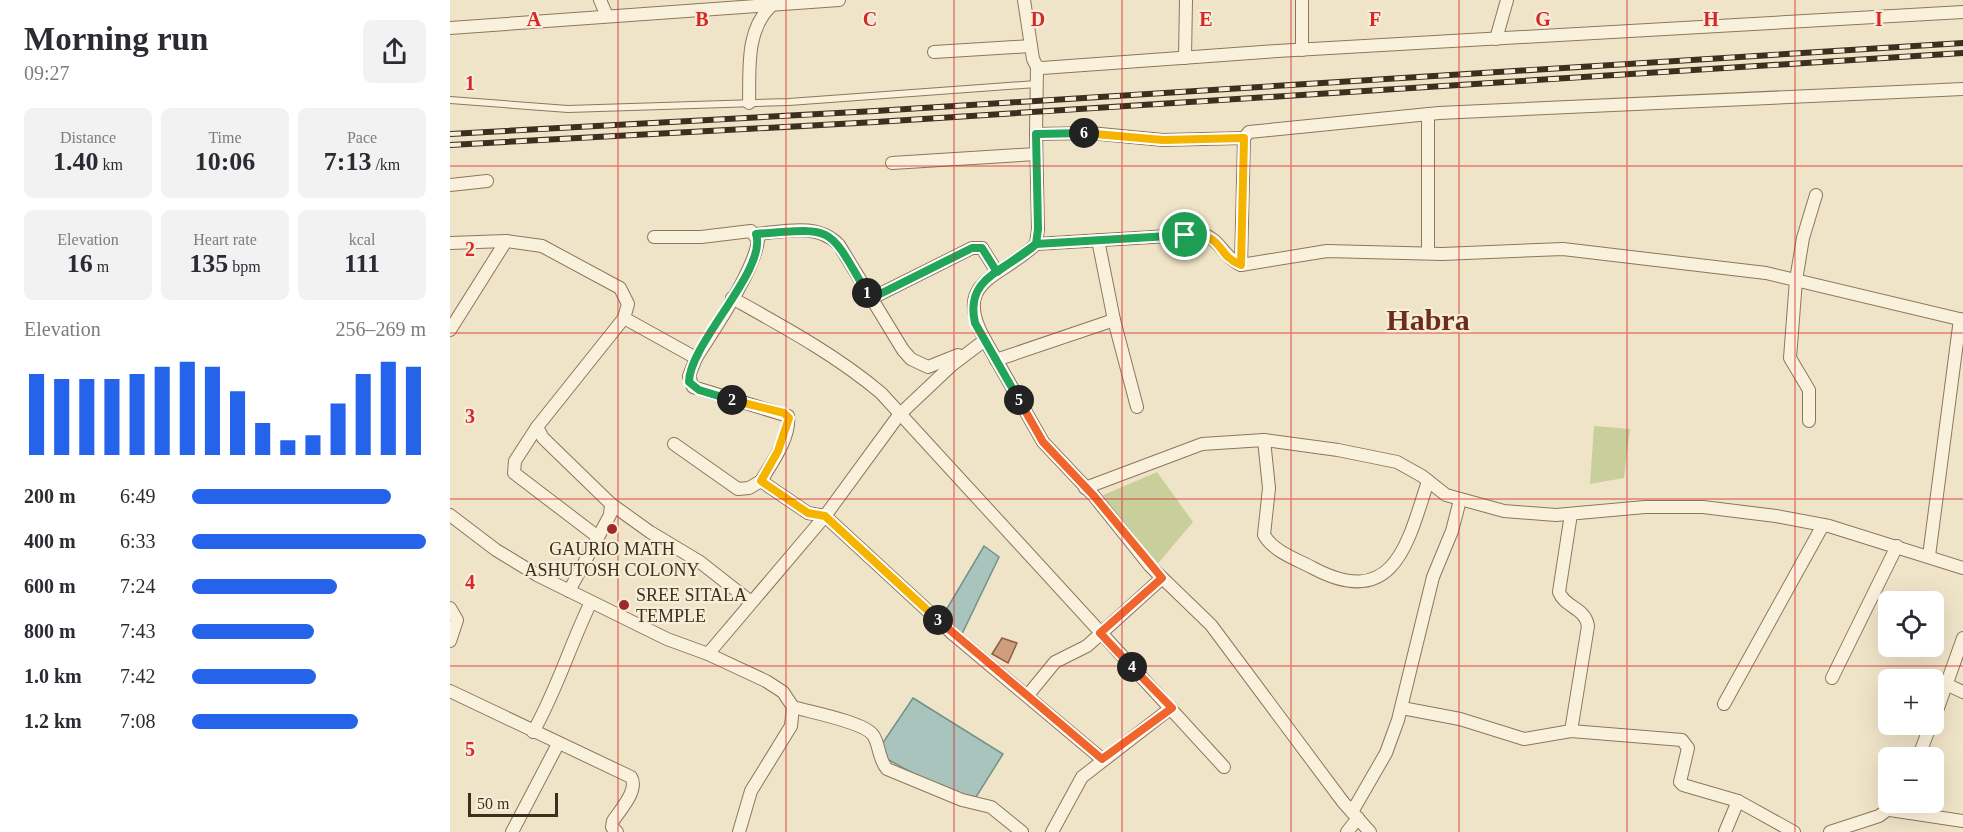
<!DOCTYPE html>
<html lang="en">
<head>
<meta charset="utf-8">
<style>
  :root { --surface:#fff; --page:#f2f2f3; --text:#2b2b33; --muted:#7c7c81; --accent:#2563eb }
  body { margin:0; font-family:"Times New Roman",serif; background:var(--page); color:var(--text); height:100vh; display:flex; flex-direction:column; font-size:22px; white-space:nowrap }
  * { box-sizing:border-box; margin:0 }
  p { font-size:20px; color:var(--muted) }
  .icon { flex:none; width:33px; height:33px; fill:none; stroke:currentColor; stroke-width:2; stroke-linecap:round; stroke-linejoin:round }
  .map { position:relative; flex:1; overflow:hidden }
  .sheet { display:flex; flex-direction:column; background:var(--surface); width:450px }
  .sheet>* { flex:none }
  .controls { position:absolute; left:1428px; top:591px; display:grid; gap:12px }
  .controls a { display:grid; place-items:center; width:66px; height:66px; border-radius:9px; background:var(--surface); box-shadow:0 6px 24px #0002; font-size:30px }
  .scale { position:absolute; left:18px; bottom:15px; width:90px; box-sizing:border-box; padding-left:6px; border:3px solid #3d2e20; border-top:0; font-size:16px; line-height:21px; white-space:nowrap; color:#3d2e20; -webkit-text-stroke:4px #f7eed8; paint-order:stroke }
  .pin { position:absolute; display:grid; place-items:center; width:51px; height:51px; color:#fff; margin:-26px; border:3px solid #fff; border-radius:50%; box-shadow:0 2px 6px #0007 }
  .km { position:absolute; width:30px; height:30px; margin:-15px; border-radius:50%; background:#222; color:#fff; font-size:16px; line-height:30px; text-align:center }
  .round { display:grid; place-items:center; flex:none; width:63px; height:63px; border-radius:9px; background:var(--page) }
  .overview { display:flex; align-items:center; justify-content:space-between; height:102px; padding:0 24px }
  h1 { font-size:33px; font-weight:600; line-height:45px }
  .stats { display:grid; grid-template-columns:repeat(3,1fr); gap:9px; height:102px; padding:6px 24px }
  .stats div { display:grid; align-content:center; border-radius:9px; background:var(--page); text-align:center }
  .stats b { font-size:26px; font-weight:600 }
  .stats small { font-size:16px; font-weight:400 }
  .stats p { font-size:16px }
  .chart { height:168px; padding:12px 24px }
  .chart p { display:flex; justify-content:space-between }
  .chart svg { width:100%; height:108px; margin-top:6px; stroke:var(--accent); stroke-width:6 }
  ul { padding:0 24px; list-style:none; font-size:20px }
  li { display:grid; grid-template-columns:96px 72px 1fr; align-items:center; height:45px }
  li i { height:15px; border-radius:8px; background:var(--accent) }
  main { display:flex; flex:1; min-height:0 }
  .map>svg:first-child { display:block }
  .green { fill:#c9cf9b }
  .water { fill:#a9c4bc; stroke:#6f938a; stroke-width:1.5 }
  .building { fill:#cf9f7d; stroke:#8d5f41; stroke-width:1.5 }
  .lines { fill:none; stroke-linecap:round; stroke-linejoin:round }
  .lane-casing { stroke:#8d765c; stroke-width:8 }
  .street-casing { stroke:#8d765c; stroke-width:14 }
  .lane { stroke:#faf1dc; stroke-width:6 }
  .street { stroke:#faf1dc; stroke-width:12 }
  .rail-casing { stroke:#3d2e20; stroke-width:6 }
  .rail { stroke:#f7eed8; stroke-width:4; stroke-dasharray:11; stroke-linecap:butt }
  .split-1-casing { stroke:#fff; stroke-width:12 }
  .split-2-casing { stroke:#fff; stroke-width:12 }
  .split-3-casing { stroke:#fff; stroke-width:12 }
  .split-4-casing { stroke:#fff; stroke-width:12 }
  .split-5-casing { stroke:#fff; stroke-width:12 }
  .split-6-casing { stroke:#fff; stroke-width:12 }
  .split-7-casing { stroke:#fff; stroke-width:12 }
  .split-1 { stroke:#22a559; stroke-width:8 }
  .split-2 { stroke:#22a559; stroke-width:8 }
  .split-3 { stroke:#f5b400; stroke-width:8 }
  .split-4 { stroke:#f0652b; stroke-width:8 }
  .split-5 { stroke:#f0652b; stroke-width:8 }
  .split-6 { stroke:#22a559; stroke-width:8 }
  .split-7 { stroke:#f5b400; stroke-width:8 }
  .grid { fill:none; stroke:#d62828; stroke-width:1.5; stroke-opacity:0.55 }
  .poi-dot { fill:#9e2a2b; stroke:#f7eed8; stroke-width:2 }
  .labels { text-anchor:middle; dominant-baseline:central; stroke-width:4.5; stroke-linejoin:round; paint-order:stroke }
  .poi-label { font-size:18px; fill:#3d2e20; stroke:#f7eed8 }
  .town-label { font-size:30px; font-weight:bold; fill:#6b2e1e; stroke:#f7eed8 }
  .grid-label { font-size:20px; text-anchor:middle; font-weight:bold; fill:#d62828; stroke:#f7eed8; stroke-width:4.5; stroke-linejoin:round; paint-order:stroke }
</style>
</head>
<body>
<main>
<section class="sheet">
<div class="overview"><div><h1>Morning run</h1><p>09:27</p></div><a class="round"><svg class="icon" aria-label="share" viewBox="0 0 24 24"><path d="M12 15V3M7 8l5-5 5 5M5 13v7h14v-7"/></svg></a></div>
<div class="stats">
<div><p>Distance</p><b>1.40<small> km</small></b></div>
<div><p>Time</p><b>10:06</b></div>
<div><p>Pace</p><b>7:13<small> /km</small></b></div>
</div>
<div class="stats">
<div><p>Elevation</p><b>16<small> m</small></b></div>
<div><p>Heart rate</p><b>135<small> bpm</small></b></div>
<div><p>kcal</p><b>111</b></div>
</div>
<div class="chart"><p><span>Elevation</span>256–269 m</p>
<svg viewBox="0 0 160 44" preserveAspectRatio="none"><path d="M5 44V11M15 44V13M25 44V13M35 44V13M45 44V11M55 44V8M65 44V6M75 44V8M85 44V18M95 44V31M105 44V38M115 44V36M125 44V23M135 44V11M145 44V6M155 44V8"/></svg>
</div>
<ul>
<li><b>200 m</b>6:49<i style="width:85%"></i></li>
<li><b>400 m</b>6:33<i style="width:100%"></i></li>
<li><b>600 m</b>7:24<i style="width:62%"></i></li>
<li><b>800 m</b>7:43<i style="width:52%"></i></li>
<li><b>1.0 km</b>7:42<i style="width:53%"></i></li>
<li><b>1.2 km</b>7:08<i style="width:71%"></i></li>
</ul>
</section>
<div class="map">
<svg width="1513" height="832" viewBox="0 0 1513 832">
  <rect width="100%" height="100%" fill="#f0e4c8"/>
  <!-- green -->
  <g class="green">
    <path d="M1144,426L1180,429L1174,478L1140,484Z"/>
    <path d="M707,472L743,522L705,567L651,496Z"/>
  </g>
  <!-- water -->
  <g class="water">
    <path d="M534,546L549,557L511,636L492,617Z"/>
    <path d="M463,698L553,754L521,805L426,753Z"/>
  </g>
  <!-- building -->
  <path class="building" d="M552,638L567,643L558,663L542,654Z"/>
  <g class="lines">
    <defs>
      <path id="lane" d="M0,100L118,109L339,102L586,84"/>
      <g id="street">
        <path d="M150,0L157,16"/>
        <path d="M574,0L583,59L587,67L592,68L827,51L1513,12"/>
        <path d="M852,0V50"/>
        <path d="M0,28L389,0"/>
        <path d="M1046,39L1057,0"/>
        <path d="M484,52L581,46"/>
        <path d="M735,58L736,0"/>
        <path d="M299,103C300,70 295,31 321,6"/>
        <path d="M978,114V253"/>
        <path d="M586,134L640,133L713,140L794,138"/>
        <path d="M442,163L586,154"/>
        <path d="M0,185L37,181"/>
        <path d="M306,234C334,232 367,222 389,245L453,350L461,359L478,367L508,355"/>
        <path d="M204,237H251L301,231L308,240C305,270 263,331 246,358"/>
        <path d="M648,240L664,320L687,407"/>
        <path d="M0,243L56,241L92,246L170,288L178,304L174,318L246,358L239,376L243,387L338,416C341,437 321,464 311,481L358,513L375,516"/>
        <path d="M586,244L752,234C770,239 774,258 791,265L877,251L992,254L1113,249L1316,273L1513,320"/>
        <path d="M791,265L794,138L799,132L989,113L1513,89"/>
        <path d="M282,298C334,327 386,355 431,393L774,767"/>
        <path d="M420,299L522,248H532L547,272"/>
        <path d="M0,330L56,241"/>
        <path d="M535,340L593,442L644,496L700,566L761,625L893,802L920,832"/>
        <path d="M546,360L664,320"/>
        <path d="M1359,421V390L1340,358L1346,280L1353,238L1366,195"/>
        <path d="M87,427L65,461L64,473L148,537"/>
        <path d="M814,440L819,488L814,535C824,552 846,559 863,568C944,611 958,543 978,481"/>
        <path d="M224,444L288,489L299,488L311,481"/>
        <path d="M635,488L752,444L814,440L888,450L947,462L972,476L996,495L1054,511L1106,515L1195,507H1253L1326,516L1379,526L1513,568"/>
        <path d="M161,504L200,532L250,562L301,602"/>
        <path d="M0,515L46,550L87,575L217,639L258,654L316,681L333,692L343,707L341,726L301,791L289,832"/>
        <path d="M375,516L504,635L652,759"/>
        <path d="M1479,556L1510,319"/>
        <path d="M119,591L160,515L161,504L93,438L87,427L174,318"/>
        <path d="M0,608L7,620L0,641"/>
        <path d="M258,654L375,516L449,415L502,365L535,340C501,280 551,278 586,244L588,229L586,134L587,67"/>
        <path d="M1382,678L1447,546"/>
        <path d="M1498,685L1513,692"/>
        <path d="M0,691L181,777C189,790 170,810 163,821L162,827L167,832"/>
        <path d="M578,695L605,662L637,646L712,578"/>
        <path d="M1274,704L1373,525"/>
        <path d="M343,707C360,712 414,722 423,735C430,745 428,759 437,769L512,800L541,807L572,832"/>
        <path d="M952,708L1010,719L1074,739L1121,731L1232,740L1238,748L1230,782L1233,785L1288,801L1344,832"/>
        <path d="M1484,719L1513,638"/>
        <path d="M1121,731L1138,626C1135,607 1115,608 1109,592L1121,514"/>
        <path d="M83,732C107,690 120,645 141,602"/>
        <path d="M1468,758L1481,724"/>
        <path d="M1440,810L1513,821"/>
        <path d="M902,812L936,753L948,720L983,577L1002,531L1010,500"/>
        <path d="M62,832L108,744"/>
        <path d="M602,832L632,777L721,708"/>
        <path d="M897,832L908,818"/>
        <path d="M1275,832L1288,801"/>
        <path d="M1380,832L1429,816L1448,802"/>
      </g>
    </defs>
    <!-- lane casing -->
    <use href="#lane" class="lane-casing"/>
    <!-- street casing -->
    <use href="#street" class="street-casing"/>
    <!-- lane -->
    <use href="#lane" class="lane"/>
    <!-- street -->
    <use href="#street" class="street"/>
    <defs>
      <g id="rail">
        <path d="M0,134L425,111L1513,43"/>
        <path d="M0,145L426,122L1513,53"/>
      </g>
    </defs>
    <!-- rail casing -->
    <use href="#rail" class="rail-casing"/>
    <!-- rail -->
    <use href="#rail" class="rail"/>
  </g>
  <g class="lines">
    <defs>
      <path id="split-1" d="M417,293L420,299L522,248H532L547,272L586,244L735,235"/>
      <path id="split-2" d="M282,400L249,390L239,382C239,344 318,269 306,234C385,228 377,224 417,293"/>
      <path id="split-3" d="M282,400L334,413L339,418L328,451L311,481L358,513L375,516L488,620"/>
      <path id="split-4" d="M488,620L652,759L722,708L682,667"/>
      <path id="split-5" d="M569,400L593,442L644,496L712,578L650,633L682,667"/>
      <path id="split-6" d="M569,400L525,323C514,275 558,271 586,244L588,229L586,134L634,133"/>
      <path id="split-7" d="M634,133L713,140L794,138L791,265C763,254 777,233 735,235"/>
    </defs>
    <!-- split-1 casing -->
    <use href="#split-1" class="split-1-casing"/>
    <!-- split-2 casing -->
    <use href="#split-2" class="split-2-casing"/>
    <!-- split-3 casing -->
    <use href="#split-3" class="split-3-casing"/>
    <!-- split-4 casing -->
    <use href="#split-4" class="split-4-casing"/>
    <!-- split-5 casing -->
    <use href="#split-5" class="split-5-casing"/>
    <!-- split-6 casing -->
    <use href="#split-6" class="split-6-casing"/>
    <!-- split-7 casing -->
    <use href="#split-7" class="split-7-casing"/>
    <!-- split-1 -->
    <use href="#split-1" class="split-1"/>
    <!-- split-2 -->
    <use href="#split-2" class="split-2"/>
    <!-- split-3 -->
    <use href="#split-3" class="split-3"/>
    <!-- split-4 -->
    <use href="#split-4" class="split-4"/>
    <!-- split-5 -->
    <use href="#split-5" class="split-5"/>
    <!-- split-6 -->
    <use href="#split-6" class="split-6"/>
    <!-- split-7 -->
    <use href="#split-7" class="split-7"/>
  </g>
  <!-- grid -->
  <path class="grid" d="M168,0V832M336,0V832M504,0V832M672,0V832M841,0V832M1009,0V832M1177,0V832M1345,0V832M0,166H1513M0,333H1513M0,499H1513M0,666H1513"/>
  <!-- markers -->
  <g class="poi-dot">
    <circle cx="162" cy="529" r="6"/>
    <circle cx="174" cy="605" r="6"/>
  </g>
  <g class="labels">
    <!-- poi labels -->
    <g class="poi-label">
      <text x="162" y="549">GAURIO MATH<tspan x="162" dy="21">ASHUTOSH COLONY</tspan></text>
      <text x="186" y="595" text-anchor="start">SREE SITALA<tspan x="186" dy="21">TEMPLE</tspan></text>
    </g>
    <!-- town labels -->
    <g class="town-label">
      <text x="978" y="319">Habra</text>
    </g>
  </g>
  <g class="grid-label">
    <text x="84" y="26">A</text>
    <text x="252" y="26">B</text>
    <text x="420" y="26">C</text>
    <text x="588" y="26">D</text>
    <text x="756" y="26">E</text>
    <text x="925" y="26">F</text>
    <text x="1093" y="26">G</text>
    <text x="1261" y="26">H</text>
    <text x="1429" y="26">I</text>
    <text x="20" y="90">1</text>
    <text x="20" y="256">2</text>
    <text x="20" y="423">3</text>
    <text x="20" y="589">4</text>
    <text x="20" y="756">5</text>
  </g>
</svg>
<div class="controls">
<a><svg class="icon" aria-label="locate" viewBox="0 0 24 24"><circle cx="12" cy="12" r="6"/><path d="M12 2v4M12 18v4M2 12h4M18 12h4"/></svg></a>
<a>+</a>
<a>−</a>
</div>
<div class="scale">50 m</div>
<div class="pin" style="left:735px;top:235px;background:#1e9e55"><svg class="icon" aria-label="arrive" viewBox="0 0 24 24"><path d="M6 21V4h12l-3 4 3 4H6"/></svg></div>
<b class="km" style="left:417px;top:293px">1</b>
<b class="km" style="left:282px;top:400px">2</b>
<b class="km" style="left:488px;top:620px">3</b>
<b class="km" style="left:682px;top:667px">4</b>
<b class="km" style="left:569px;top:400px">5</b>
<b class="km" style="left:634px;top:133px">6</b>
</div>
</main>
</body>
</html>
